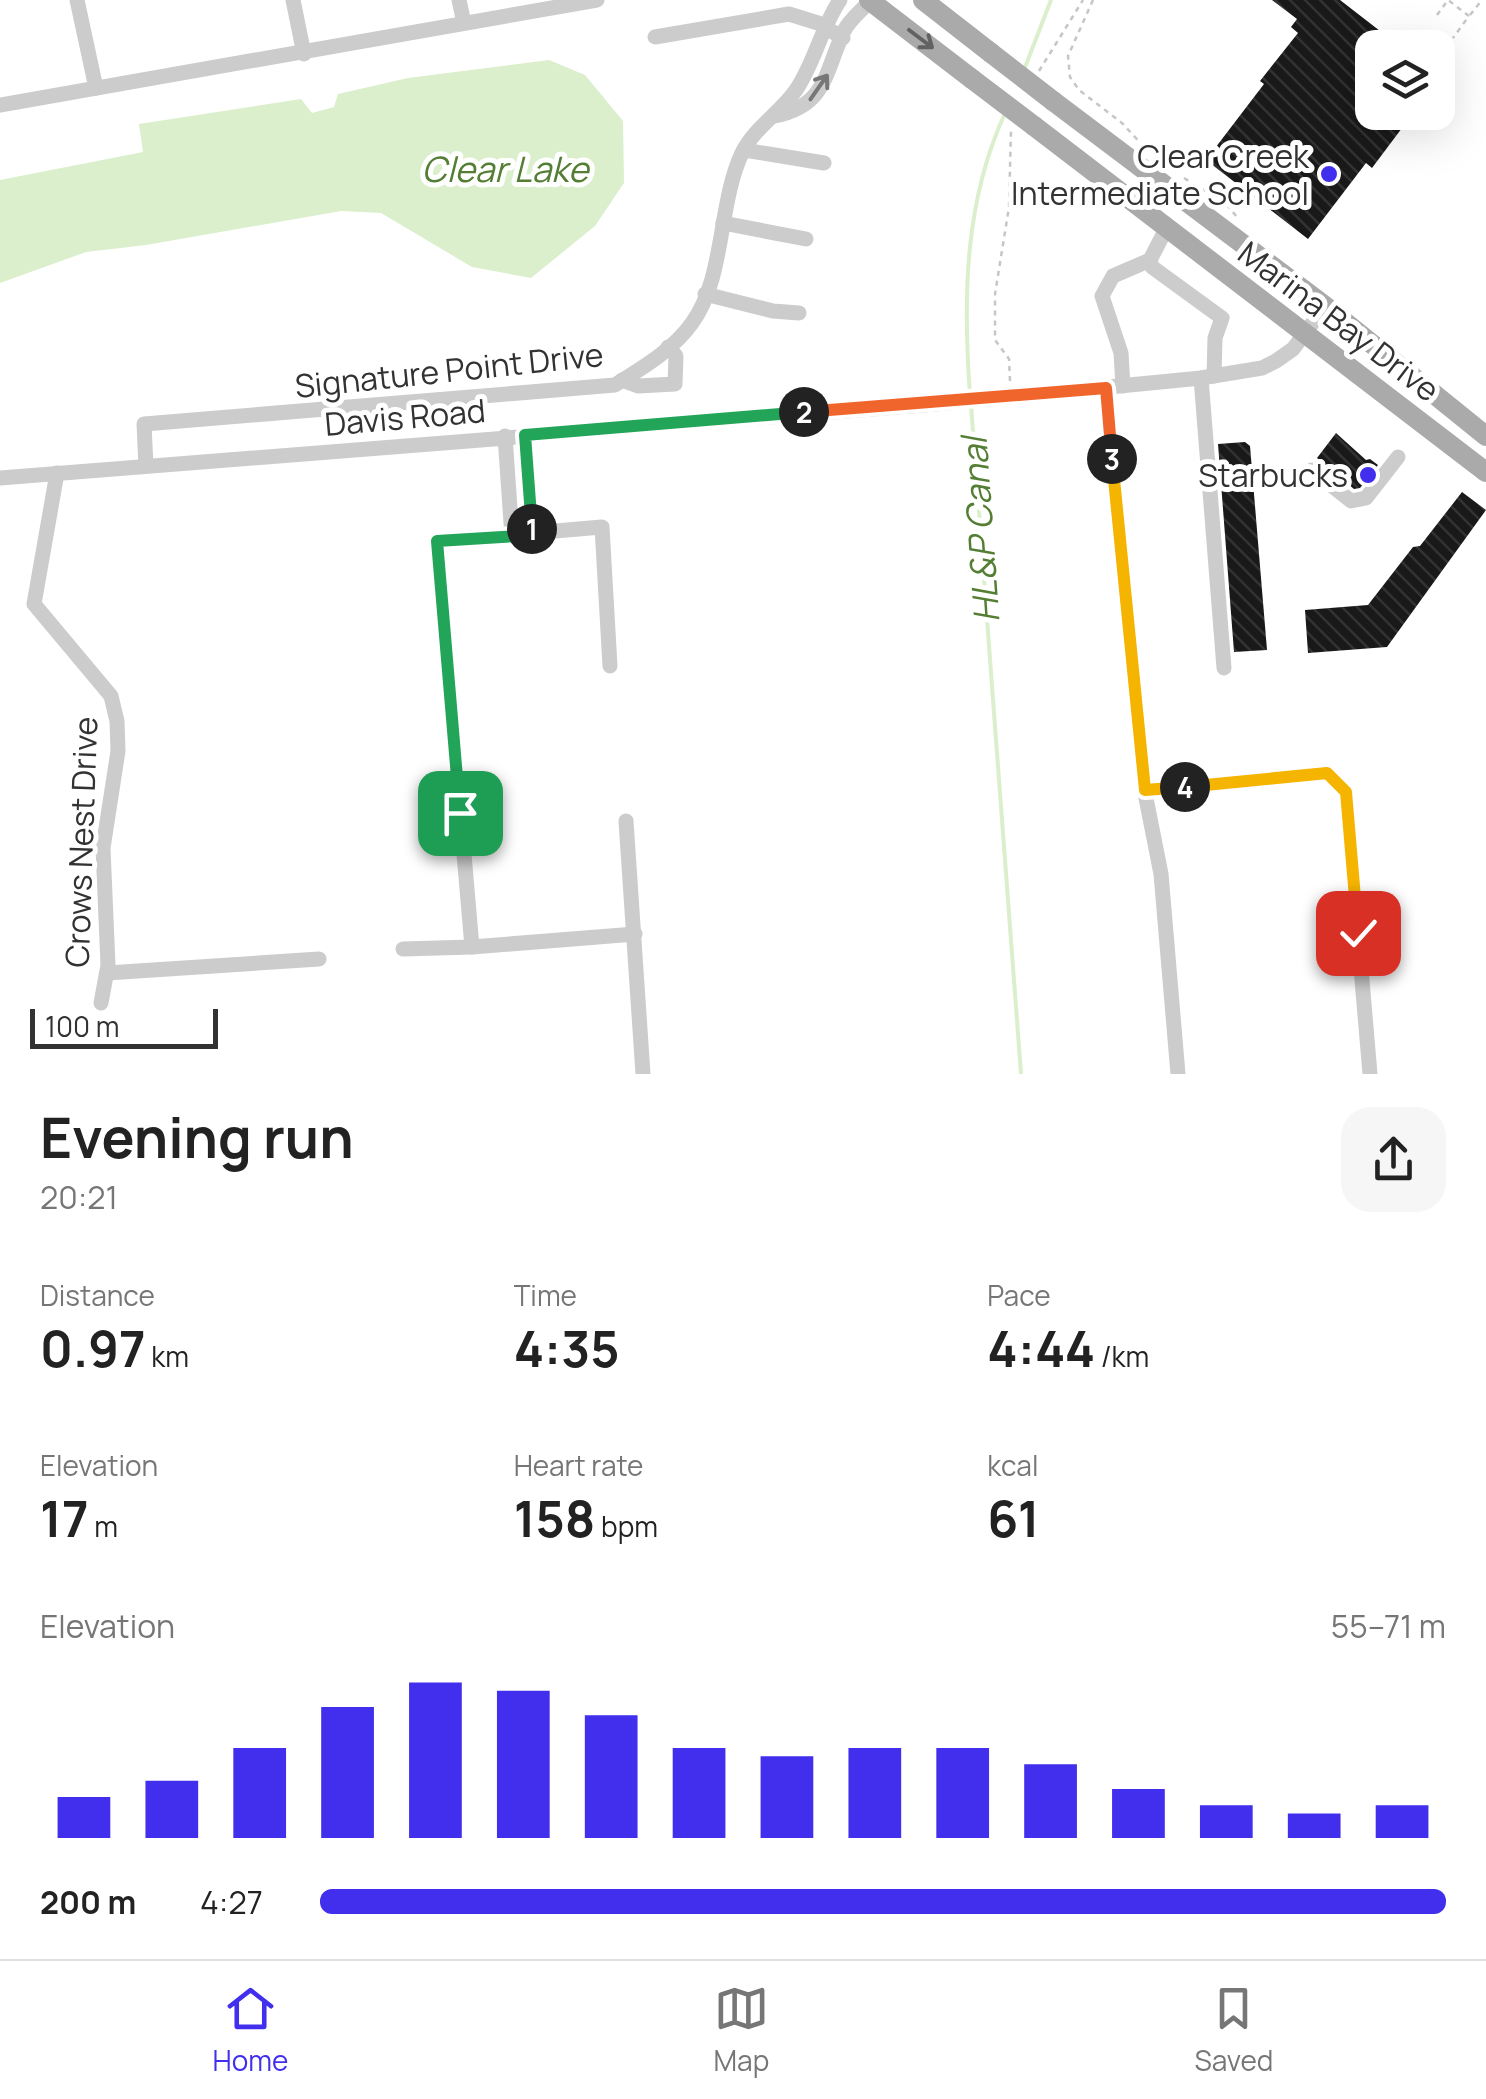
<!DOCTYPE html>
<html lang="en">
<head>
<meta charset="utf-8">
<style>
  :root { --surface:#fff; --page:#f6f6f6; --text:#222; --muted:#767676; --line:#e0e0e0; --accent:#412fed }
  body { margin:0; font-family:Manrope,sans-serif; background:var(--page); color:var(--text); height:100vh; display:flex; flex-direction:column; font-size:38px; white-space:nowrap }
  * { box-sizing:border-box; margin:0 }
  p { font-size:32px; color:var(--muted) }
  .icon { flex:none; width:55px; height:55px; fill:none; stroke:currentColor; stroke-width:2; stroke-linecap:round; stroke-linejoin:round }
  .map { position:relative; height:1074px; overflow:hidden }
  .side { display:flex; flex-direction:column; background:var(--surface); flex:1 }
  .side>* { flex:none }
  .controls { position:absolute; left:1355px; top:30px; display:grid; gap:20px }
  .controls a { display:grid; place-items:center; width:100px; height:100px; border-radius:20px; background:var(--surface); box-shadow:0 10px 40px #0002; font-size:50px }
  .scale { position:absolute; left:30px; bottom:25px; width:188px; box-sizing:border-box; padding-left:10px; border:5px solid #323232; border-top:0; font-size:28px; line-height:35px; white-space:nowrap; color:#323232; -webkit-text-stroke:8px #fff; paint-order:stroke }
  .pin { position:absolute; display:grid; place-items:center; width:85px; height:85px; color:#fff; margin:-42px; border-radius:20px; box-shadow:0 5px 15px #0006 }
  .km { position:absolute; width:50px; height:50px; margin:-25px; border-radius:50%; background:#222; color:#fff; font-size:28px; line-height:50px; text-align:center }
  .round { display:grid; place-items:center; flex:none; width:105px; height:105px; border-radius:30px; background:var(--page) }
  .head { display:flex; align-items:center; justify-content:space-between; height:170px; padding:0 40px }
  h1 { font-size:55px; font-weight:700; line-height:75px }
  .figures { display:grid; grid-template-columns:repeat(3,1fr); gap:15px; height:170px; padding:10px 40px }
  .figures div { display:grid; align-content:center }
  .figures b { font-size:50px; font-weight:700 }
  .figures small { font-size:28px; font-weight:400 }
  .figures p { font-size:28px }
  .chart { height:280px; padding:20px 40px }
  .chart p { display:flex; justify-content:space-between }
  .chart svg { width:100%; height:180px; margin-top:10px; stroke:var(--accent); stroke-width:6 }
  ul { padding:0 40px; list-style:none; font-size:32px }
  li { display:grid; grid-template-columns:160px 120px 1fr; align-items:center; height:75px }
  li i { height:25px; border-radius:12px; background:var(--accent) }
  .tabs { display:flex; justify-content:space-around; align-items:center; height:140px; border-top:2px solid var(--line); background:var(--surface); font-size:28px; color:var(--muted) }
  .tabs a { display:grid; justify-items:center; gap:5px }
  .tabs .active { color:var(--accent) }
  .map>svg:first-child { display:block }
  .water { fill:#dbefcc }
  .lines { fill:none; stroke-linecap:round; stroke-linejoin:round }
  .stream { stroke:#dbefcc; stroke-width:4 }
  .building { fill:url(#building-back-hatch) }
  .path { stroke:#c6c6c6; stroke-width:2.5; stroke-dasharray:5 5; stroke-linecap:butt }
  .minor { stroke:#ccc; stroke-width:15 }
  .major { stroke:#aaa; stroke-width:20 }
  .major-bridge { stroke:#aaa; stroke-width:20 }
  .oneway { stroke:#626262 }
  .oneway2 { stroke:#777 }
  .split-1-casing { stroke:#fff; stroke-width:20 }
  .split-2-casing { stroke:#fff; stroke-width:20 }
  .split-3-casing { stroke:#fff; stroke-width:20 }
  .split-4-casing { stroke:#fff; stroke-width:20 }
  .split-5-casing { stroke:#fff; stroke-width:20 }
  .split-1 { stroke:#22a559; stroke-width:12 }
  .split-2 { stroke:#22a559; stroke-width:12 }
  .split-3 { stroke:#f0652b; stroke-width:12 }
  .split-4 { stroke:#f5b400; stroke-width:12 }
  .split-5 { stroke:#f5b400; stroke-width:12 }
  .poi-dot { fill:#412fed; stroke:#fff; stroke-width:4 }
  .labels { text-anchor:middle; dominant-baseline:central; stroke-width:10; stroke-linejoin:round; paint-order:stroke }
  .poi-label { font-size:32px; fill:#323232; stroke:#fff; text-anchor:end }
  .street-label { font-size:32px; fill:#323232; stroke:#fff }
  .water-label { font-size:35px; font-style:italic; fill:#547e33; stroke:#fff }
</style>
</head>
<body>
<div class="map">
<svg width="1486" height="1074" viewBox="0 0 1486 1074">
  <defs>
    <pattern id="building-back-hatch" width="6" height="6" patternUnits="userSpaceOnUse" patternTransform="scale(2.5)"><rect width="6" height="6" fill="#191919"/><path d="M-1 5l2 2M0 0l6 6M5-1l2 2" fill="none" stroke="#323232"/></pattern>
  </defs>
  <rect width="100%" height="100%" fill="#fff"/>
  <!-- water -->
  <path class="water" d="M549,60L585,75L623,121L624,183L595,226L531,278L472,267L381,213L341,211L146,245L86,252L0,283V180L143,152L139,124L301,99L312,113L334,107L338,94L408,78Z"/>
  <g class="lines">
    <!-- stream -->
    <g class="stream">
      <path d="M1024,70L1051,0"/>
      <path d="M970,395C963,298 964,201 1006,111"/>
      <path d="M971,405L1021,1074"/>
    </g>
  </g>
  <!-- building -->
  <g class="building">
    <path d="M1272,0H1340L1402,48H1372V112H1414L1372,168L1366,163L1308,239L1206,160L1264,84L1260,81L1298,33L1291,27L1297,19Z"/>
    <path d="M1336,433L1366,460L1370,459L1378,465L1360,488L1354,489L1317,458Z"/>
    <path d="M1245,442L1250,446L1267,650L1234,652L1218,444Z"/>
    <path d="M1462,492L1486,510L1387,647L1308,653L1305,610L1368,605L1413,547L1420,546Z"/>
  </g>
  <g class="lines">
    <!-- path -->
    <g class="path">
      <path d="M1093,0L1068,56L1070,77L1079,90L1122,123L1146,149"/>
      <path d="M1437,15L1448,0L1469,16L1453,38"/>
      <path d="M1470,15L1482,0"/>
      <path d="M1039,71L1083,0"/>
      <path d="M1184,178L1227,205L1237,217"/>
      <path d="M1010,381L1009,359L995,340V294L1009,207L1011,130"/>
    </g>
    <!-- minor -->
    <g class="minor">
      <path d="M77,0L96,88"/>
      <path d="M293,0L304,54"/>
      <path d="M459,0L464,23"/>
      <path d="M655,37L789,14L818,23L843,38"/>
      <path d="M0,105L597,0"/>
      <path d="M775,116C827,106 825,71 844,31C849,20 862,10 870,1"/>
      <path d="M744,150L824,163"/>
      <path d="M723,223L806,239"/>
      <path d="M1166,229L1150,260L1152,267L1222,318L1215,338L1214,376"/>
      <path d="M705,294L773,311L799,313"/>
      <path d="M1201,378L1224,668"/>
      <path d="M622,380L638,386L675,384L676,356L668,347"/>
      <path d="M1123,386L1121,353L1102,296L1113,276L1150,260"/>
      <path d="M1106,388L1143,783L1161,874L1178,1074"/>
      <path d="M525,435L532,535"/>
      <path d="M505,436L512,537"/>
      <path d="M146,466L144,424L615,385C642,368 673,350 692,323C725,278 718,204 742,153C754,128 780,113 796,90C815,62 821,28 840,0"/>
      <path d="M1312,470L1351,501L1366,498L1398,457"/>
      <path d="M57,473L34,604L111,696L117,721L118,751L103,848L108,965L101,1003"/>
      <path d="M0,478L936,404L1201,378L1262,368L1276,361L1293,349L1325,306"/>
      <path d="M1145,790L1327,773L1346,792L1370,1074"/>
      <path d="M626,821L643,1074"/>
      <path d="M472,947L437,541L602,527L610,666"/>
      <path d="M403,949L472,947L635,934"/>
      <path d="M107,973L319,959"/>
    </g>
    <!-- major -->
    <g class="major">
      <path d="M869,0L972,79"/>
      <path d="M923,0L991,53"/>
      <path d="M1053,101L1325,306L1486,436"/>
      <path d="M1034,126L1486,472"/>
    </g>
    <!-- major-bridge -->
    <g class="major-bridge">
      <path d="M991,53L1053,101"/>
      <path d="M972,79L1034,126"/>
    </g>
  </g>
  <!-- one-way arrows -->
  <defs><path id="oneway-shaft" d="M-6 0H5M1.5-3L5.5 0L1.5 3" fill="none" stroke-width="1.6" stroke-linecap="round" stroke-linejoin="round" transform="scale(2.5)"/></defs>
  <use class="oneway" href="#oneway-shaft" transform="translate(921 39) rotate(37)"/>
  <use class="oneway2" href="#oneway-shaft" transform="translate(819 87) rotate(-55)"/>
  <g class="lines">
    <defs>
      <path id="split-1" d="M460,813L437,541L532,535V529"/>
      <path id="split-2" d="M532,529L525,435L804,412"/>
      <path id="split-3" d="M804,412L1106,388L1112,459"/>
      <path id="split-4" d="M1112,459L1145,790L1185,787"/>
      <path id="split-5" d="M1185,787L1327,773L1346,792L1358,933"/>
    </defs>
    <!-- split-1 casing -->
    <use href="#split-1" class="split-1-casing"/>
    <!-- split-2 casing -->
    <use href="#split-2" class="split-2-casing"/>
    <!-- split-3 casing -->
    <use href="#split-3" class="split-3-casing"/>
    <!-- split-4 casing -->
    <use href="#split-4" class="split-4-casing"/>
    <!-- split-5 casing -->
    <use href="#split-5" class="split-5-casing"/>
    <!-- split-1 -->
    <use href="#split-1" class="split-1"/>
    <!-- split-2 -->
    <use href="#split-2" class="split-2"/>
    <!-- split-3 -->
    <use href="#split-3" class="split-3"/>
    <!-- split-4 -->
    <use href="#split-4" class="split-4"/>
    <!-- split-5 -->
    <use href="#split-5" class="split-5"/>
  </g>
  <!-- markers -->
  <g class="poi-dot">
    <circle cx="1329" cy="174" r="10"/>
    <circle cx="1368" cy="475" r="10"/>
  </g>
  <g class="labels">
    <!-- poi labels -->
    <g class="poi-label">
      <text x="1309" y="156">Clear Creek<tspan x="1309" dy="37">Intermediate School</tspan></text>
      <text x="1348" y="475">Starbucks</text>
    </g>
    <!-- street labels -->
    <g class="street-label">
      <text transform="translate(1339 321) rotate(37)">Marina Bay Drive</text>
      <text transform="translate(449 370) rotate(-6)">Signature Point Drive</text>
      <text transform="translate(405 417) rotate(-5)">Davis Road</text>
      <text transform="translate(81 842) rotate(-88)">Crows Nest Drive</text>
    </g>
    <!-- water labels -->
    <g class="water-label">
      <text x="505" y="169">Clear Lake</text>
      <text transform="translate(980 530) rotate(-94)">HL&amp;P Canal</text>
    </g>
  </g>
</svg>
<div class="controls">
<a><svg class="icon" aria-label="layers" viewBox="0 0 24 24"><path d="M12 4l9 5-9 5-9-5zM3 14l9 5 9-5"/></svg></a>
</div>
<div class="scale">100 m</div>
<div class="pin" style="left:460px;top:813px;background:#1e9e55"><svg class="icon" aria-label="arrive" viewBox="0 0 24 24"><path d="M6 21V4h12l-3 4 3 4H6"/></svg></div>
<div class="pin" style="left:1358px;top:933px;background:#d93025"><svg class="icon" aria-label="check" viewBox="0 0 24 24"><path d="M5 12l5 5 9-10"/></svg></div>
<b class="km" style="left:532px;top:529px">1</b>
<b class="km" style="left:804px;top:412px">2</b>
<b class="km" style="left:1112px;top:459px">3</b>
<b class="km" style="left:1185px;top:787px">4</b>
</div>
<section class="side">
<div class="head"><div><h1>Evening run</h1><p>20:21</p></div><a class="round"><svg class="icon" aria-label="share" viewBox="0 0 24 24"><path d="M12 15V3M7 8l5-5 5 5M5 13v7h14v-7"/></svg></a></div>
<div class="figures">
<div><p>Distance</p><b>0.97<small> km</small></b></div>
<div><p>Time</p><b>4:35</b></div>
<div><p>Pace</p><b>4:44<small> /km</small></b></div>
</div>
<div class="figures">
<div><p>Elevation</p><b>17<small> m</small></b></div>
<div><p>Heart rate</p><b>158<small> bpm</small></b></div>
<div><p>kcal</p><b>61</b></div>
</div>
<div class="chart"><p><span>Elevation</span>55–71 m</p>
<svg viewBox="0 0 160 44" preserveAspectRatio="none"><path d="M5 44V34M15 44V30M25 44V22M35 44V12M45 44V6M55 44V8M65 44V14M75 44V22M85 44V24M95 44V22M105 44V22M115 44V26M125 44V32M135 44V36M145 44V38M155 44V36"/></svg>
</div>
<ul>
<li><b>200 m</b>4:27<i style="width:100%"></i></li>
</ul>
</section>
<nav class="tabs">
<a class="active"><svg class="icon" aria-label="home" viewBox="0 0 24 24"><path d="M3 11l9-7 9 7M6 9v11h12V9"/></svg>Home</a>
<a><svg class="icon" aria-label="map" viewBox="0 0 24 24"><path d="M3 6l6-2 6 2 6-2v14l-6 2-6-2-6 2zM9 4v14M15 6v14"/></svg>Map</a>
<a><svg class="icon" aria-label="saved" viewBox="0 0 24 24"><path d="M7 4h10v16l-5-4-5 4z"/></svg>Saved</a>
</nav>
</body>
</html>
